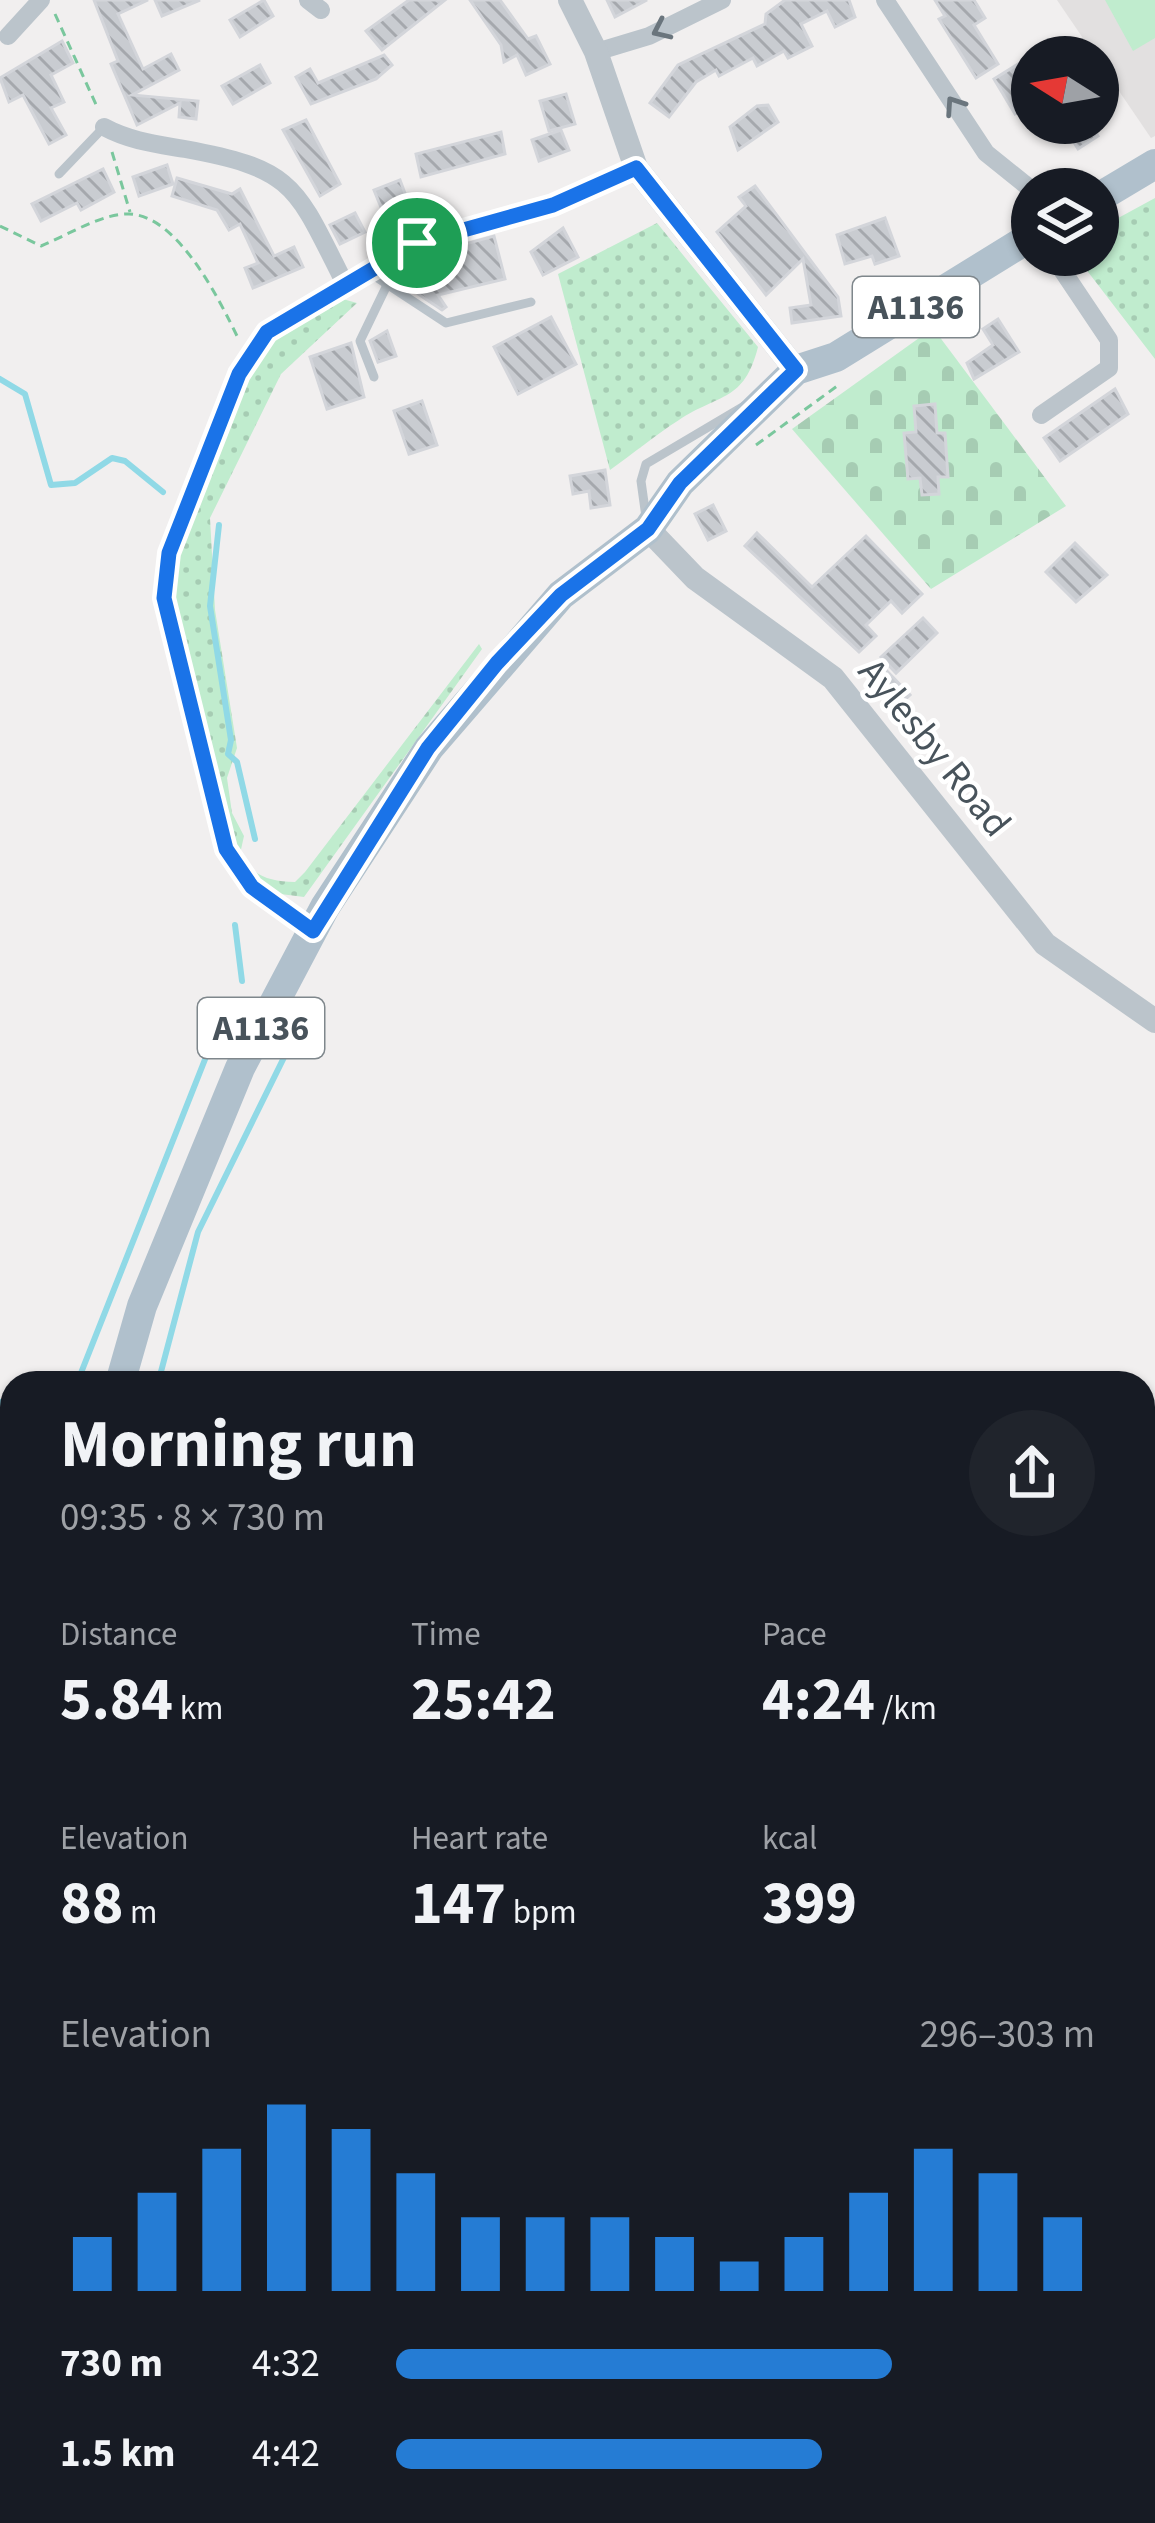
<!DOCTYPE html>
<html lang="en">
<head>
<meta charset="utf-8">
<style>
  :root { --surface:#171b24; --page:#20242c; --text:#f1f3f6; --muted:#9ea1a6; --accent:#257cd4 }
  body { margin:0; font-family:"Source Sans 3",sans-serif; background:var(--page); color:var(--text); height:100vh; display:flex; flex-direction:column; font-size:45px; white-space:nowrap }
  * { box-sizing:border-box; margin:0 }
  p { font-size:39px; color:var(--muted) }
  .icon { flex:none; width:66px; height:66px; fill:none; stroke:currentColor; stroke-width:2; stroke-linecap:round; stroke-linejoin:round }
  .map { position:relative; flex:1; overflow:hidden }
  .sheet { position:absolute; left:0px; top:1371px; width:1155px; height:1152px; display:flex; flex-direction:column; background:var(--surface); border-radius:36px 36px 0 0; box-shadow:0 3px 9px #0004 }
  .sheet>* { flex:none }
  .needle { width:78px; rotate:281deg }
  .fabs { position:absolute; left:1011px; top:36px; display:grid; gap:24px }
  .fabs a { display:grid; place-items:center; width:108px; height:108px; border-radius:50%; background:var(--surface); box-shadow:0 3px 9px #0004; font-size:60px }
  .pin { position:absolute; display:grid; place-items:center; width:102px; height:102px; color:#fff; margin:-51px; border:6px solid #fff; border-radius:50%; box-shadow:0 3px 12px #0007 }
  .round { display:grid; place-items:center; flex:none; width:126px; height:126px; border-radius:63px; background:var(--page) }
  .head { display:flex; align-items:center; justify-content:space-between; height:204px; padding:0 60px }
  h1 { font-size:66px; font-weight:700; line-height:90px }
  .stats { display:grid; grid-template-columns:repeat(3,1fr); gap:18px; height:204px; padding:12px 60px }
  .stats div { display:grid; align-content:center }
  .stats b { font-size:60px; font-weight:700 }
  .stats small { font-size:33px; font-weight:400 }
  .stats p { font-size:33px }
  .chart { height:336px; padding:24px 60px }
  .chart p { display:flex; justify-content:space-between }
  .chart svg { width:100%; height:216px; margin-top:12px; stroke:var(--accent); stroke-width:6 }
  ul { padding:0 60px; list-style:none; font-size:39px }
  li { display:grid; grid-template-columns:192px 144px 1fr; align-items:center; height:90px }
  li i { height:30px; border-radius:15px; background:var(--accent) }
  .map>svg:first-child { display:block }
  .education { fill:#e2e0e0 }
  .grass { fill:url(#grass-dots) }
  .cemetery { fill:url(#cemetery-stones) }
  .pitch { fill:#c0ecce }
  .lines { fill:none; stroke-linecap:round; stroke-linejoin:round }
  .stream { stroke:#90d9e6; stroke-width:6 }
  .building { fill:url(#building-back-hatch); stroke:#d3d5da; stroke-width:3 }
  .path { stroke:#7ac79d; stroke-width:3; stroke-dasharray:9 6; stroke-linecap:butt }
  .service { stroke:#bbc4cb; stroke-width:9 }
  .minor { stroke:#bbc4cb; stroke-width:18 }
  .tertiary { stroke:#bbc4cb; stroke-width:24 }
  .secondary { stroke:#bcc6cf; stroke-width:27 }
  .primary { stroke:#b0c0cc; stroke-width:30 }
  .oneway { stroke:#6a757d }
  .route-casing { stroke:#fff; stroke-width:24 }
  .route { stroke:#1a73e8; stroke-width:15 }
  .labels { text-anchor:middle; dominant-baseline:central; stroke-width:9; stroke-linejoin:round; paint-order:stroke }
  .shield { fill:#fff; stroke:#7f878c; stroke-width:3 }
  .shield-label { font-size:36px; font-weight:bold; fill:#48535b }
  .street-label { font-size:39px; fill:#48535b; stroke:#fff }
</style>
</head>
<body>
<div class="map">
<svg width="1155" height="2523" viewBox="0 0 1155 2523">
  <defs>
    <pattern id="grass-dots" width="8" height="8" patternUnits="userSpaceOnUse" patternTransform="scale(3)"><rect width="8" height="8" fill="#c0ecce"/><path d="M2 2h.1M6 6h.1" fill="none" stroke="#a6ccb3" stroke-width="1.8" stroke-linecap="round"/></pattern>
    <pattern id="cemetery-stones" width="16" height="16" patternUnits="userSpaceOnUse" patternTransform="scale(3)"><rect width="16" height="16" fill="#c0ecce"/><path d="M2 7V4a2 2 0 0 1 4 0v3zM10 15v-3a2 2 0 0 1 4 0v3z" fill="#a6ccb3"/></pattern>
    <pattern id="building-back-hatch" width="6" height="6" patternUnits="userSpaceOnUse" patternTransform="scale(3)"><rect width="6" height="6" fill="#c9ccd1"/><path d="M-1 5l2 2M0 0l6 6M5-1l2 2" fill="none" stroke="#a5a8ad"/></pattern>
  </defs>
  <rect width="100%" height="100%" fill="#f1efef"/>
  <!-- education -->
  <path class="education" d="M1057,0H1155V136L1151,138Z"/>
  <!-- grass -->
  <g class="grass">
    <path d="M1155,198V359L1075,255H1098V229Z"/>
    <path d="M657,223L758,347C744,402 720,393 679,420C655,435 633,454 610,470L558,274Z"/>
    <path d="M332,296L357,303L281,374L210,518L215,610L237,748L227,778L232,813L244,836L240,854C254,877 269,881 295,882L305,872L479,644L482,649L304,897L265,892L238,862L172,610L173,558L247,369L264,346Z"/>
  </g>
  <!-- cemetery -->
  <path class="cemetery" d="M933,328L1066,506L931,589L792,429Z"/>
  <!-- pitch -->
  <path class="pitch" d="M1105,0H1155V38L1133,51Z"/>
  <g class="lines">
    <!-- stream -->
    <g class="stream">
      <path d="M0,379L25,394L51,485L75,483L112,458L125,461L163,492"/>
      <path d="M219,525L210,606L231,740L228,754L237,762L255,839"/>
      <path d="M235,925L242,981"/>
      <path d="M77,1383L219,1024"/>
      <path d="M158,1383L198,1232L298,1029"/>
      <path d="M0,1402L12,1411"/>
      <path d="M0,1957L12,1916"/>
    </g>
  </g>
  <!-- building -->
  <g class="building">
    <path d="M94,0H148L118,14L143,69L171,54L179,70L132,95L198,101L196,119L179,117L180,103L137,125L111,64L118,61Z"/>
    <path d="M155,0H200L162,16Z"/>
    <path d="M264,0L273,16L240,37L230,20Z"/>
    <path d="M409,0H445L382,50L366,31Z"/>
    <path d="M470,0H500L528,39L536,36L550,64L526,75L517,55L504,62L501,45Z"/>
    <path d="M607,0H647L615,17Z"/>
    <path d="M785,0H849L855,17L835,27L827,11L801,24L812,46L788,58L784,51L757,66L753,58L719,76L716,70L696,82L669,117L650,103L678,65L765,24L766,14Z"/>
    <path d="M935,0H974L985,18L974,25L998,64L976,78L939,19L945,16Z"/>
    <path d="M62,41L73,63L51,75L64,102L51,108L66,135L49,144L23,95L9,102L0,78Z"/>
    <path d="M384,55L392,65L376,79L311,104L296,77L310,69L318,83Z"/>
    <path d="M1018,64L1032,88V104L1015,114L994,79Z"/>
    <path d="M260,65L270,83L233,104L222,86Z"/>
    <path d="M566,94L575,124L549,131L540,101Z"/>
    <path d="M768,105L778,122L738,150L730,127L757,106Z"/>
    <path d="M306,120L340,184L320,196L283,130Z"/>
    <path d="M1062,123H1090L1098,136L1078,149Z"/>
    <path d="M561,130L569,150L539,161L532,140Z"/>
    <path d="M501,132L505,154L421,177L416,154Z"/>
    <path d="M167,165L173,184L139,196L133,177Z"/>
    <path d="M103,169L114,192L81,210L77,203L41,221L32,204Z"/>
    <path d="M177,178L232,194L240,189L274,256L294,247L303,267L253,288L245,268L258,263L240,224L229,230L217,210L172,196Z"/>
    <path d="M400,180L412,212L387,222L374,190Z"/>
    <path d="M755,186L838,297L841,316L792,323L790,308L811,305L803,259L766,295L717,232L746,206L739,197Z"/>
    <path d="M355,213L365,232L340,244L330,225Z"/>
    <path d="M885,218L899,256L875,264L872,256L845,264L837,235Z"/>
    <path d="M563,228L578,257L543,275L531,252Z"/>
    <path d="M494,236L505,279L438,295L446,307L442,310L418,294L405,276L404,266L422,256Z"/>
    <path d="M551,317L576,364L518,394L494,347Z"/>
    <path d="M998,319L1019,352L974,379L967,363L993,345L983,329Z"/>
    <path d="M387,331L396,356L378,362L370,341Z"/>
    <path d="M351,343L364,397L327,409L310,357Z"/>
    <path d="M1115,389L1128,414L1060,461L1044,438Z"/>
    <path d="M422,401L437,445L409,454L394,411Z"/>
    <path d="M935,404L937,433H945L948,477H938L939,494L922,495L920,478L908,479L904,433L916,432L914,406Z"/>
    <path d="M605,470L610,505L591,508L589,491L573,494L570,476Z"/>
    <path d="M713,505L726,531L708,540L695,514Z"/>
    <path d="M757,533L812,587L866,536L922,594L902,613L891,601L866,625L876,636L859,652L745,546Z"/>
    <path d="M1075,543L1107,575L1076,602L1046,572Z"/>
    <path d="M923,618L937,633L896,673L881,657Z"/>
    <path d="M885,669L910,695L898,706L874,680Z"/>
  </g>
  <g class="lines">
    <!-- path -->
    <g class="path">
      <path d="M55,14L98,109"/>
      <path d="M112,152L130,212"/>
      <path d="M0,226L41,246C66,236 102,213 129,214C178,215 220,301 238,338"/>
      <path d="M756,445L840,384"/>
      <path d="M0,1895L12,1850"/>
    </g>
    <!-- service -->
    <g class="service">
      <path d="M59,174L104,127"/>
      <path d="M370,273L446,323L531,302"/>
      <path d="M374,377L360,341L387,285"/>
      <path d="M646,517L641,481L646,464L744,406"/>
    </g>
    <!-- minor -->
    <g class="minor">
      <path d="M308,0L321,10"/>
      <path d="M885,0L986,153L1032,190"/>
      <path d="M8,36L41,0"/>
      <path d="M596,52L649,36L722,0"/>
      <path d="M104,127C130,141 156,144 185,149C296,169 296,187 345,284"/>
      <path d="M1041,415L1109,368V340L1052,255"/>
      <path d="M313,931L252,887L226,849L164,597L169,553L239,374L267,332L417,243L553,205L636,168"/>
    </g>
    <!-- tertiary -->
    <g class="tertiary">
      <path d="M570,0L596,52L636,168L796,370"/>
      <path d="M648,529L695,578L833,678L1045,944L1155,1021"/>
    </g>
    <!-- secondary -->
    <path class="secondary" d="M0,1811L12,1769"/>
    <!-- primary -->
    <g class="primary">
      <path d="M1098,198L1155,164"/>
      <path d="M120,1383L142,1306L240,1068L325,907L429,748L561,595L648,529L680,483L796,370L836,357L1032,236"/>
      <path d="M0,1455L12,1466"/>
    </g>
  </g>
  <!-- one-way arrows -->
  <defs><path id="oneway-chevron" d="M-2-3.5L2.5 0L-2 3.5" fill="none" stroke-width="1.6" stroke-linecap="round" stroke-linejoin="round" transform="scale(3)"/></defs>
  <g class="oneway">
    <use href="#oneway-chevron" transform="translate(661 30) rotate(155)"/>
    <use href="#oneway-chevron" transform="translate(954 105) rotate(-124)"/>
  </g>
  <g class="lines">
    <defs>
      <path id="route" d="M636,168L796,370L680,483L648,529L561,595L497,663L428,748L313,931L252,887L226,849L164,598L169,553L239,374L267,332L417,243L553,205Z"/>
    </defs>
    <!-- route casing -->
    <use href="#route" class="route-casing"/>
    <!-- route -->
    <use href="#route" class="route"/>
  </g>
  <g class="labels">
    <!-- shield labels -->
    <g class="shield">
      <rect x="853" y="277" width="126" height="60" rx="9"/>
      <rect x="198" y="998" width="126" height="60" rx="9"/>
    </g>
    <g class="shield-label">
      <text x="916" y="307">A1136</text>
      <text x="261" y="1028">A1136</text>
    </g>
    <!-- street labels -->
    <g class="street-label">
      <text transform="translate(934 748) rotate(51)">Aylesby Road</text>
    </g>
  </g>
</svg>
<div class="fabs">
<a><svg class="needle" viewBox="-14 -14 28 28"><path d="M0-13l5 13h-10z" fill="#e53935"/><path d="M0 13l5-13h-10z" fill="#9ea1a6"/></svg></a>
<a><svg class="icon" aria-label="layers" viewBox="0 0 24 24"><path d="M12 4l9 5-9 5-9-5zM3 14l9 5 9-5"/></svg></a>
</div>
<div class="pin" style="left:417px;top:243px;background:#1e9e55"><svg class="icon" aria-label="arrive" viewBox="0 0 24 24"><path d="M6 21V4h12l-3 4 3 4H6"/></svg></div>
<section class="sheet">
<div class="head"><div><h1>Morning run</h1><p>09:35 · 8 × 730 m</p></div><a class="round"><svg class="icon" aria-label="share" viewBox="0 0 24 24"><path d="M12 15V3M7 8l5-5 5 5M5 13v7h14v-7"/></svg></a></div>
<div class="stats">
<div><p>Distance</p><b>5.84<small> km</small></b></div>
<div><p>Time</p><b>25:42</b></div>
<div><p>Pace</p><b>4:24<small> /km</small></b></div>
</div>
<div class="stats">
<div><p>Elevation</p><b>88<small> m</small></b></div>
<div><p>Heart rate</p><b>147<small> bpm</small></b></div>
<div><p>kcal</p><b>399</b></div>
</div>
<div class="chart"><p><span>Elevation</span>296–303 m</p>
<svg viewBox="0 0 160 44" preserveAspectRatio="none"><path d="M5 44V33M15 44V24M25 44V15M35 44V6M45 44V11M55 44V20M65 44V29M75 44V29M85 44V29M95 44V33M105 44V38M115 44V33M125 44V24M135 44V15M145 44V20M155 44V29"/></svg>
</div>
<ul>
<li><b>730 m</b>4:32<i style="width:71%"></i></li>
<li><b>1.5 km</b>4:42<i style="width:61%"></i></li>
</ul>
</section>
</div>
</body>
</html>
